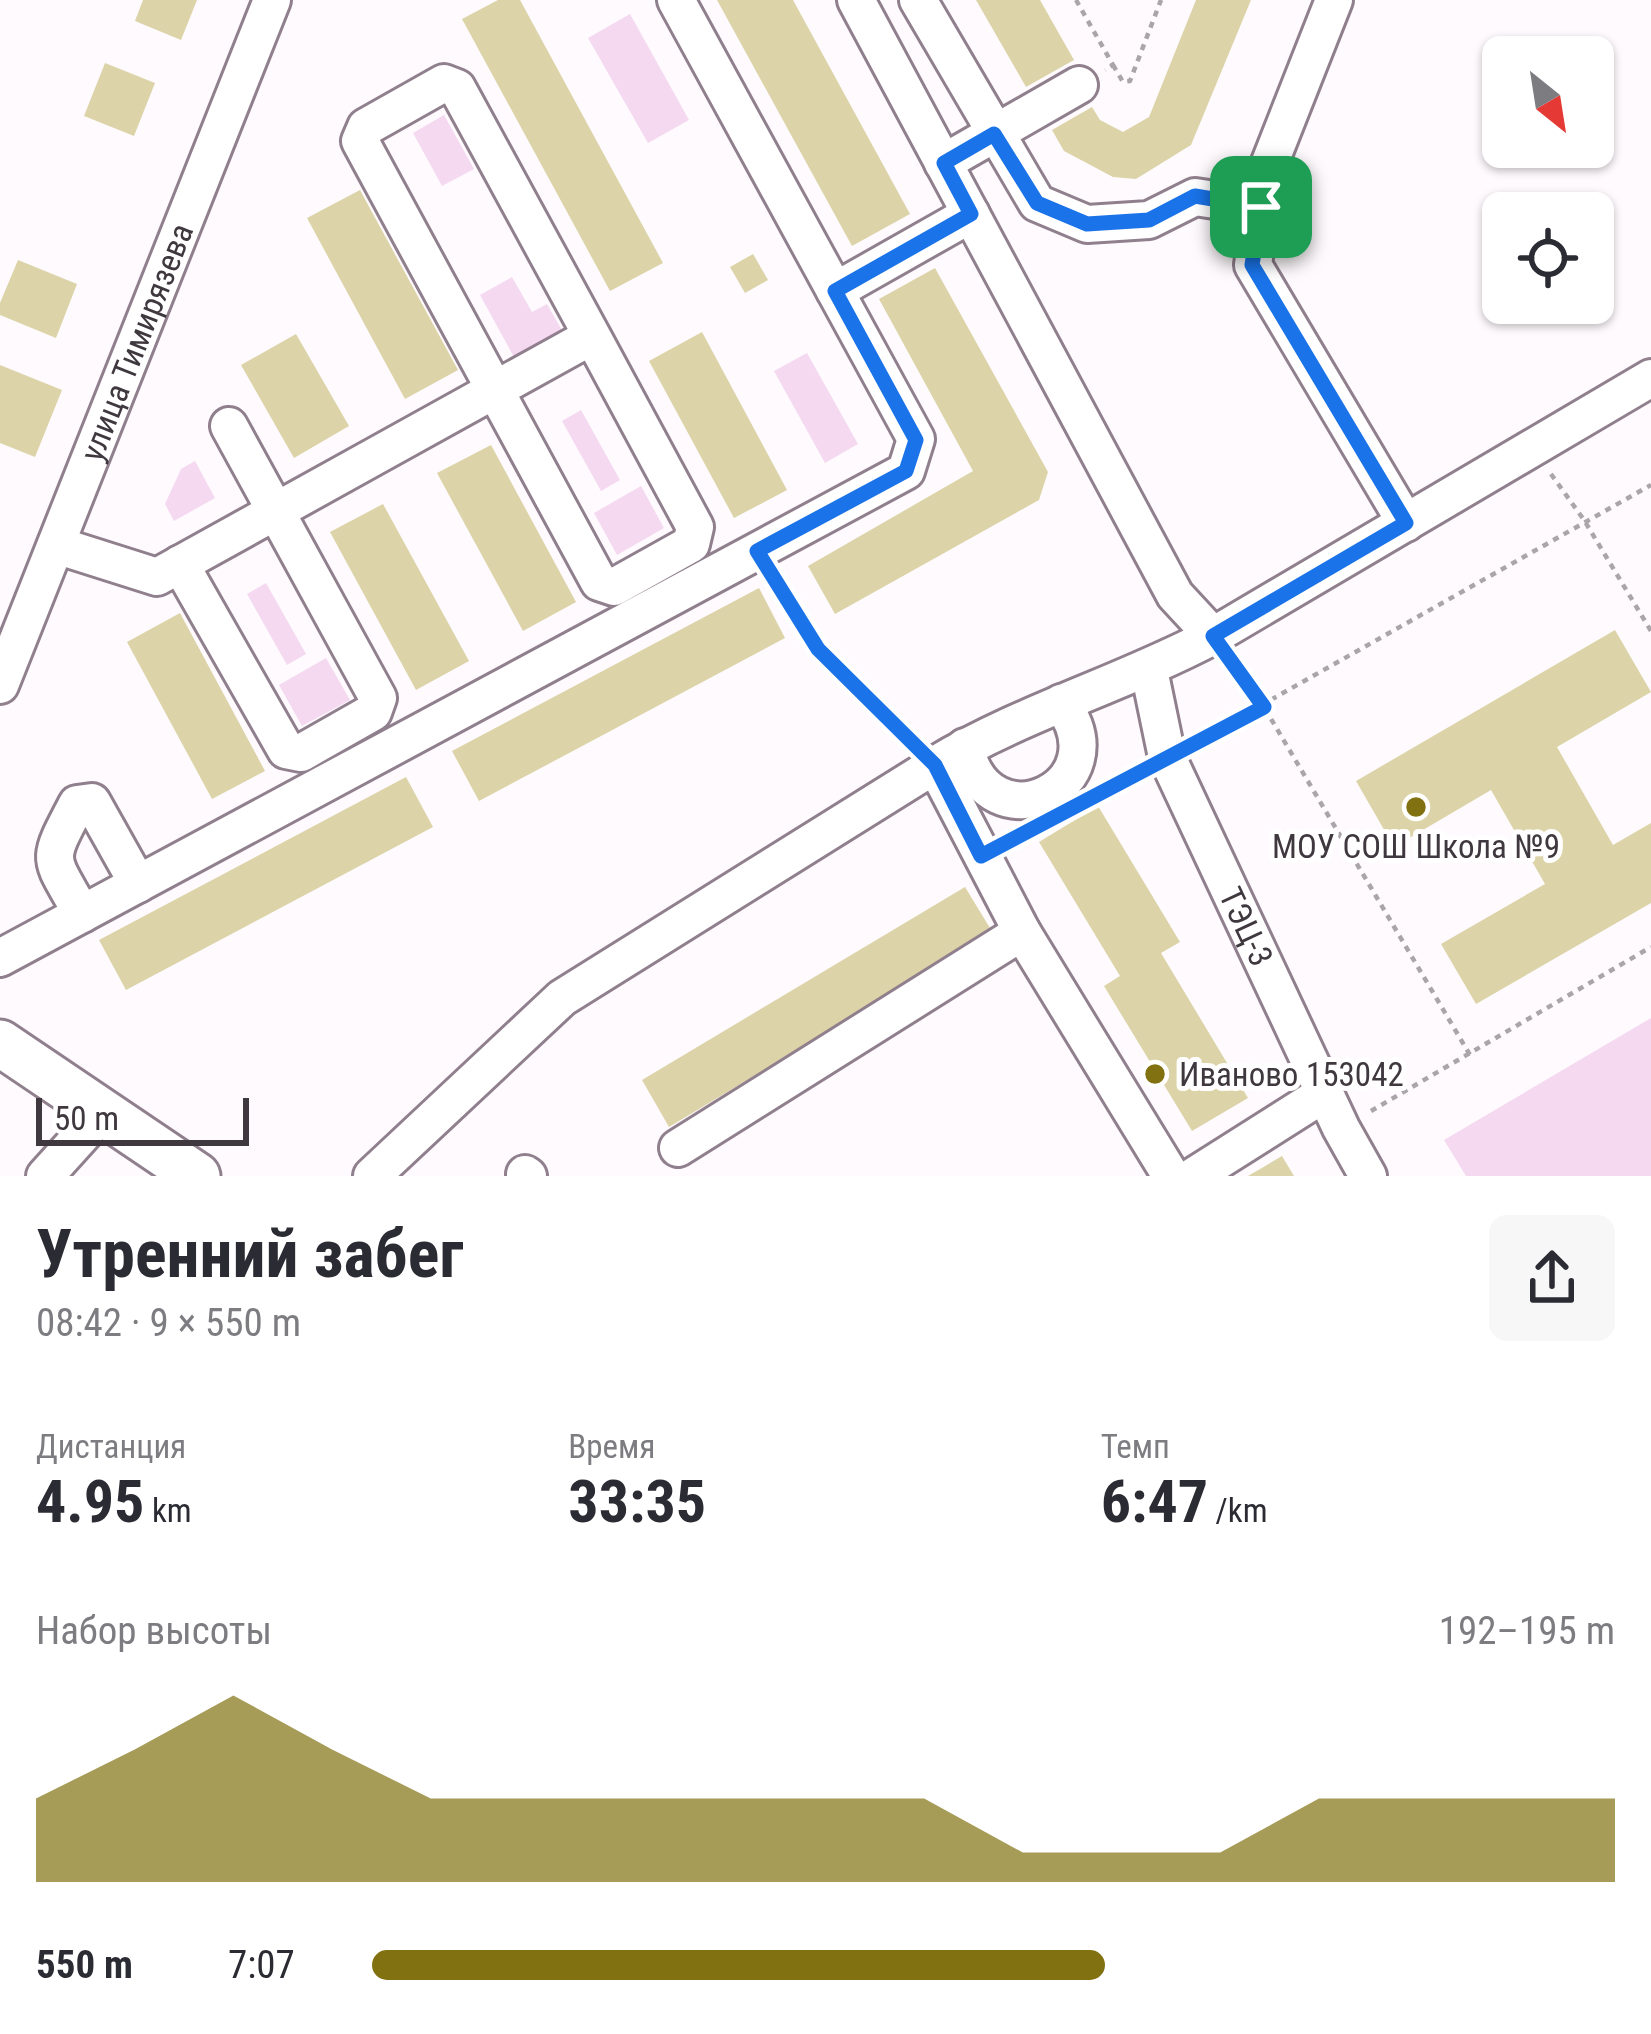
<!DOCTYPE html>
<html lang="ru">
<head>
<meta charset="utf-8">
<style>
  :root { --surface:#fff; --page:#f7f7f7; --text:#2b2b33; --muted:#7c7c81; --accent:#817111 }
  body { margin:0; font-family:"Roboto Condensed",sans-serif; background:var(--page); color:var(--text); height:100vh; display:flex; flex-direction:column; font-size:45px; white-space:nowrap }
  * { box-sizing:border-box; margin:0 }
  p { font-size:39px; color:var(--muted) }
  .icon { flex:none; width:66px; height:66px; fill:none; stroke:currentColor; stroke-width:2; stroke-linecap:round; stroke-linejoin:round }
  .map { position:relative; height:1176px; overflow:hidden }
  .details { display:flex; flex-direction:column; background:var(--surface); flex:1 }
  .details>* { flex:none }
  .needle { width:78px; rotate:150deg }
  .fabs { position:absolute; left:1482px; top:36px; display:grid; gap:24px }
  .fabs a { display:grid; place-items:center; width:132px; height:132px; border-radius:18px; background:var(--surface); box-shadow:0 3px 9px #0004; font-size:60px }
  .scale { position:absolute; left:36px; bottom:30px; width:213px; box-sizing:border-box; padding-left:12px; border:6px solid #3f383e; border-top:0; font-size:33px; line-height:42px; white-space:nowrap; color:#3f383e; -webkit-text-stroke:9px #fff; paint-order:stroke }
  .pin { position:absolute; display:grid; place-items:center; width:102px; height:102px; color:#fff; margin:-51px; border-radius:24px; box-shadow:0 6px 18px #0006 }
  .round { display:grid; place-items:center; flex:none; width:126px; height:126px; border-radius:18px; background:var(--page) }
  .head { display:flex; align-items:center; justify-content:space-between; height:204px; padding:0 36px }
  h1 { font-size:66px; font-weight:700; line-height:90px }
  .stats { display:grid; grid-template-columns:repeat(3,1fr); gap:18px; height:204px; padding:12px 36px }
  .stats div { display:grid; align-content:center }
  .stats b { font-size:60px; font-weight:700 }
  .stats small { font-size:33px; font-weight:400 }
  .stats p { font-size:33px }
  .chart { height:336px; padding:24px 36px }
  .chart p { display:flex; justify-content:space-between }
  .chart svg { width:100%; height:216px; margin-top:12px; fill:var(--accent); opacity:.7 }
  ul { padding:0 36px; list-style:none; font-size:39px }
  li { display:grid; grid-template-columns:192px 144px 1fr; align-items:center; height:90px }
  li i { height:30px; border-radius:15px; background:var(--accent) }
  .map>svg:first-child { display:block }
  .green { fill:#f5d9f1 }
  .building { fill:#dcd4a8 }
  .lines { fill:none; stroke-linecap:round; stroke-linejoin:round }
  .minor-casing { stroke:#907f8d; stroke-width:42 }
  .major-casing { stroke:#907f8d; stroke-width:51 }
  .path { stroke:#aaa5a9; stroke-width:4.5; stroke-dasharray:6 6; stroke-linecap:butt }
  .minor { stroke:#fff; stroke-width:36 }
  .major { stroke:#fff; stroke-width:45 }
  .route-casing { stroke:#fff; stroke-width:24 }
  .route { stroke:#1a73e8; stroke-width:15 }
  .poi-dot { fill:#817111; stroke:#fff; stroke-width:4.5 }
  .labels { text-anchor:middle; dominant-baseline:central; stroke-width:10; stroke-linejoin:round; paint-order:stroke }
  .street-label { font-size:33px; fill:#3f383e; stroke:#fff }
  .poi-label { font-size:33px; fill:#3f383e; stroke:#fff }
</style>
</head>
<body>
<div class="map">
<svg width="1651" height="1176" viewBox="0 0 1651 1176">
  <rect width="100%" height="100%" fill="#fefafd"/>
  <!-- green -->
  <g class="green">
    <path d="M630,14L689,120L648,143L588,38Z"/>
    <path d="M444,115L474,169L442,186L413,133Z"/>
    <path d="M512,277L532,312L547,304L563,332L515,359L480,295Z"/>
    <path d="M807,353L858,444L825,463L774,371Z"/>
    <path d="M581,410L620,480L601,491L562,421Z"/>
    <path d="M195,461L215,498L174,521L165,504L181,469Z"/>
    <path d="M641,486L664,528L617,555L594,513Z"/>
    <path d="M266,583L306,654L287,665L247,594Z"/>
    <path d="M326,658L350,700L302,726L279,685Z"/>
    <path d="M1651,1018V1176H1466L1444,1140Z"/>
  </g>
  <!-- building -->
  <g class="building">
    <path d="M143,0H197L181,40L135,21Z"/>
    <path d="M498,0H520L663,263L610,291L462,19Z"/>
    <path d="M717,0H793L910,214L852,246Z"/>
    <path d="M976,0H1040L1074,60L1026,87Z"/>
    <path d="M1196,0H1251L1191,145L1136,179L1113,177L1064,151L1052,130L1092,107L1100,120L1123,132L1149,117Z"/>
    <path d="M105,63L155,83L134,136L84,116Z"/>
    <path d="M360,190L458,370L405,399L307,218Z"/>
    <path d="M753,254L768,280L745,293L730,267Z"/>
    <path d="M18,260L77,284L56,338L0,315V303Z"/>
    <path d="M935,268L1048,472L1039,500L835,614L808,566L973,471L879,299Z"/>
    <path d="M702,332L787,490L734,518L649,361Z"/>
    <path d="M296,334L349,426L294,458L241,365Z"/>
    <path d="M0,365L62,390L35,457L0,443Z"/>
    <path d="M491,445L576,602L523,631L437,473Z"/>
    <path d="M383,504L469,661L416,690L330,532Z"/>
    <path d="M759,588L785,638L479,801L452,751Z"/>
    <path d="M180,613L265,771L212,799L127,642Z"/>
    <path d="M1615,630L1651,692L1557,747L1613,845L1651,823V903L1476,1004L1441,944L1545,884L1491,790L1394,847L1356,781Z"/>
    <path d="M406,777L433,827L126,990L99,940Z"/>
    <path d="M1098,806L1180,942L1161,953L1248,1098L1192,1131L1104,986L1120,976L1039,842Z"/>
    <path d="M965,887L993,933L669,1127L642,1080Z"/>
    <path d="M1282,1156L1294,1176H1248Z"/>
  </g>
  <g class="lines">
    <defs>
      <g id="minor">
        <path d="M856,0L1175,595L1213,636"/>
        <path d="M918,0L1037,203L1087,224L1149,220L1195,197L1261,207"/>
        <path d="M1334,0L1265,175L1253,265L1406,523"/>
        <path d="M943,163L1079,85"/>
        <path d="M835,291L971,214"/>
        <path d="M56,545L157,577C302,497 447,416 592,336L695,527L691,544L614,587L599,582L360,141L366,127L444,83L457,88L592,336"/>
        <path d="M180,564L286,750L301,753L373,712L378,698L229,426"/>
        <path id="s1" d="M1149,670L1167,757L1341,1128L1368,1176"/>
        <path id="s2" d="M0,685L272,0"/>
        <path d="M965,747C988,850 1124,786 1061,703"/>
        <path d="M935,765L1022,932L1171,1176"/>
        <path d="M82,914C49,854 45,865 77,804L92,802L138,884"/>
        <path d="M0,958L906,471L916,439L676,0"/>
        <path d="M678,1148L1022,932"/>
        <path d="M525,1174L528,1176"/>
        <path d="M45,1176L103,1112"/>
        <path d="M372,1176L562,998L935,765C1023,712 1122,684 1213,636L1651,378"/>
        <path d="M1194,1176L1325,1093"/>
      </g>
      <path id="major" d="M0,1043L197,1176"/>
    </defs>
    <!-- minor casing -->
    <use href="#minor" class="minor-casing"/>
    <!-- major casing -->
    <use href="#major" class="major-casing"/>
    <!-- path -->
    <g class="path">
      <path d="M1076,0L1113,65L1105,70"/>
      <path d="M1113,65L1123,82L1130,81L1161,0"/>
      <path d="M1551,474L1584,520L1651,631"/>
      <path d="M772,576L818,649L911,741"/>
      <path d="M1230,660L1264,707L1470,1055"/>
      <path d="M1198,741L1651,485"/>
      <path d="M1092,797L1140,772"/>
      <path d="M1371,1111L1651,947"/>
    </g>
    <!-- minor -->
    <use href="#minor" class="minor"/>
    <!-- major -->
    <use href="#major" class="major"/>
  </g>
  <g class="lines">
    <defs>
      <path id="route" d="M994,134L1037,203L1087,224L1149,220L1195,196L1261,207L1252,265L1406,523L1213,636L1264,707L981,856L935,765L818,649L757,551L906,471L916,440L835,291L971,214L944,163Z"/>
    </defs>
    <!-- route casing -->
    <use href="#route" class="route-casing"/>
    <!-- route -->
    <use href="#route" class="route"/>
  </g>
  <!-- markers -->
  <g class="poi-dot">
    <circle cx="1416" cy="807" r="12"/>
    <circle cx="1155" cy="1074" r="12"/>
  </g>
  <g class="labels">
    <!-- street labels -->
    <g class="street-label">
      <text stroke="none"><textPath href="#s2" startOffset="369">улица Тимирязева</textPath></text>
      <text stroke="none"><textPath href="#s1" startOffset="276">ТЭЦ-3</textPath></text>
    </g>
    <!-- poi labels -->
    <g class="poi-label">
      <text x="1416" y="846">МОУ СОШ Школа №9</text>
      <text x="1179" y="1074" text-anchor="start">Иваново 153042</text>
    </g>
  </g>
</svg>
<div class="fabs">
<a><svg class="needle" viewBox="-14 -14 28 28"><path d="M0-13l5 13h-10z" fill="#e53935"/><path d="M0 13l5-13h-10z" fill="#7c7c81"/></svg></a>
<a><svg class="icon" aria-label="locate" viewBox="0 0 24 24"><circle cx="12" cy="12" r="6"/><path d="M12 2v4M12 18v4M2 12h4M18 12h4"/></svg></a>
</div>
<div class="scale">50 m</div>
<div class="pin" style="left:1261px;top:207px;background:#1e9e55"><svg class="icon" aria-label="arrive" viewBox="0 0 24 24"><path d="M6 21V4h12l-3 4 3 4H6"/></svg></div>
</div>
<section class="details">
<div class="head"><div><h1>Утренний забег</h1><p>08:42 · 9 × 550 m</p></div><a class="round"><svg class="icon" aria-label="share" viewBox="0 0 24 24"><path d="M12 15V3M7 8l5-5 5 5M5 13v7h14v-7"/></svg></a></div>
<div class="stats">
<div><p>Дистанция</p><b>4.95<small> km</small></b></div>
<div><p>Время</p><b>33:35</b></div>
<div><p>Темп</p><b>6:47<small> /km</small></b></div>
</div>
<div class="chart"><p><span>Набор высоты</span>192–195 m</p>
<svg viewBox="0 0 160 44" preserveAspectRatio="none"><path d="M0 44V27L10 17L20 6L30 17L40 27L50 27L60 27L70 27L80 27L90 27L100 38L110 38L120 38L130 27L140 27L150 27L160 27V44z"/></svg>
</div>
<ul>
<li><b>550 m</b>7:07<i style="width:59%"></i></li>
</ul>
</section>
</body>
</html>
